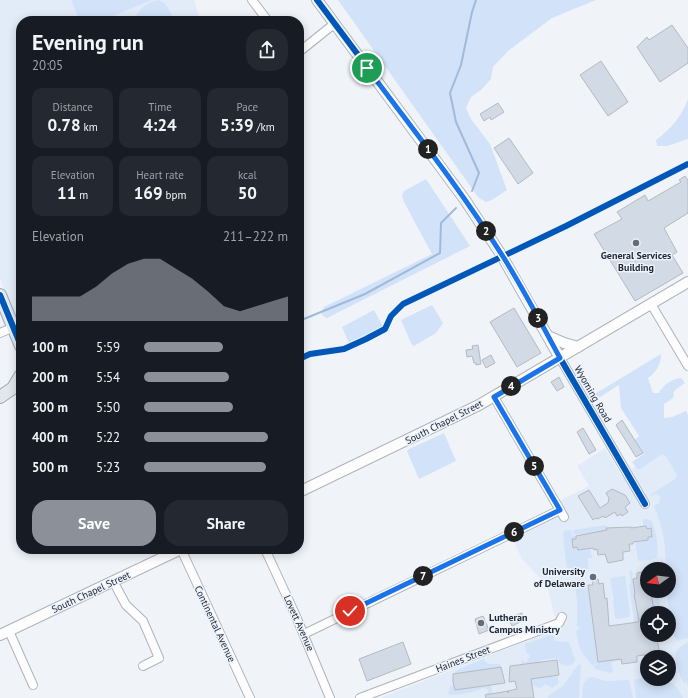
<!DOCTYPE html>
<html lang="en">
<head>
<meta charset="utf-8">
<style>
  :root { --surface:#171b24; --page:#242831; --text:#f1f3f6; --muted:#9ea1a6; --accent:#8c9099 }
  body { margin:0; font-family:"PT Sans",sans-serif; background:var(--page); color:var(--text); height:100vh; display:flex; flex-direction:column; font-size:15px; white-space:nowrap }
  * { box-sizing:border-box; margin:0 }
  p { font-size:13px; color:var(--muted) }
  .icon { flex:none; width:22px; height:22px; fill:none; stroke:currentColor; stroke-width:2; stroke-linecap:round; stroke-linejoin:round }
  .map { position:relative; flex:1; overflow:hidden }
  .sheet { position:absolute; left:16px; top:16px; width:288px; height:538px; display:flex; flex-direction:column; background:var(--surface); border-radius:16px; box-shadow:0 2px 10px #0003 }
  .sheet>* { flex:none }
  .needle { width:26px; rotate:255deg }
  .fabs { position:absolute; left:640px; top:562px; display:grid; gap:8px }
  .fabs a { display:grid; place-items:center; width:36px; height:36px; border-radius:50%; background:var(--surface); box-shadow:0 2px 10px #0003; font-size:20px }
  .pin { position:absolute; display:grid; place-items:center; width:34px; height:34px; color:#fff; margin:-17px; border:2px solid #fff; border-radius:50%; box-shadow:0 1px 4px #0007 }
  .km { position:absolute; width:20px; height:20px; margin:-10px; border-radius:50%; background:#222; color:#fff; font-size:11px; line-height:20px; text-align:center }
  .round { display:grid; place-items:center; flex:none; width:42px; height:42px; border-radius:16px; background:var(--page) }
  .headline { display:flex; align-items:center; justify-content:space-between; height:68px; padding:0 16px }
  h1 { font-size:22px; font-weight:800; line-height:30px }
  .metrics { display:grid; grid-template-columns:repeat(3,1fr); gap:6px; height:68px; padding:4px 16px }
  .metrics div { display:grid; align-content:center; border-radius:10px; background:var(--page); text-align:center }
  .metrics b { font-size:17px; font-weight:800 }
  .metrics small { font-size:11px; font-weight:400 }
  .metrics p { font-size:11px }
  .chart { height:112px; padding:8px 16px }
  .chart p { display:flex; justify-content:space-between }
  .chart svg { width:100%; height:72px; margin-top:4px; fill:var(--accent); opacity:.7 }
  .button { display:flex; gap:8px; margin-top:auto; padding:8px 16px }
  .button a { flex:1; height:46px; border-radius:16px; background:var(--accent); color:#fff; font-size:16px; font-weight:800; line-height:46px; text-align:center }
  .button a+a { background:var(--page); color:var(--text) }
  ul { padding:0 16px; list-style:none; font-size:13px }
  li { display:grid; grid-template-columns:64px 48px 1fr; align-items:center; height:30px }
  li i { height:10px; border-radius:5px; background:var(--accent) }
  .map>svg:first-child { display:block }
  .built { fill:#e2ecf8; fill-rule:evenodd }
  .green { fill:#d2e2f8 }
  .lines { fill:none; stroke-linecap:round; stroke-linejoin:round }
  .stream { stroke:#a2bada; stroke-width:2 }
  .building { fill:#d1dae5; stroke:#b5bac1 }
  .minor-casing { stroke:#afb4ba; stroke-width:10 }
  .tertiary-casing { stroke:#afb4ba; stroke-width:12 }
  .primary-casing { stroke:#9fa9b5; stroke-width:14 }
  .minor { stroke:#fdfdfe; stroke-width:8 }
  .tertiary { stroke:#fdfdfe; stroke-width:10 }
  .primary { stroke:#e2e7ed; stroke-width:12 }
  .cycleway-casing { stroke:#ecf3fd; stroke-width:8 }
  .cycleway { stroke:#0057b8; stroke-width:6 }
  .route-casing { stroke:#fff; stroke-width:8 }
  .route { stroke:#1a73e8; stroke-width:5 }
  .poi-dot { fill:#686d75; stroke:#ecf3fd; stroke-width:1.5 }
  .labels { text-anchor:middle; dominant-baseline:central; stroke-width:3; stroke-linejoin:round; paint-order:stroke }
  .poi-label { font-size:10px; font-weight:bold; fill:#1f252e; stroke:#ecf3fd }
  .street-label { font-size:10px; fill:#1f252e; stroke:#ecf3fd }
</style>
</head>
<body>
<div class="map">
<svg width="688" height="698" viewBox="0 0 688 698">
  <rect width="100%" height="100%" fill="#f0f4f9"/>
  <!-- built -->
  <g class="built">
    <path d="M0,0H194L200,21H21L20,319L15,316L0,279Z"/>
    <path d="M605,448L621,475L665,450L688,492V698H380L552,631L555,618L547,586L522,559L512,538L558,517L551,505L589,486L577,466ZM647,569H669V591H647ZM647,613H669V635H647ZM647,657H669V679H647Z"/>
  </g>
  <!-- green -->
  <g class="green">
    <path d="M71,0H152L100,21H80Z"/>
    <path d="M158,0C168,2 170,13 174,21H134C138,9 146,3 158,0Z"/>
    <path d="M338,0H596L552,18L508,51L493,67L491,79L481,90L471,97L466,108L471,119L490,144L507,190L492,200L486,202L478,197Z"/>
    <path d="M688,99V139L667,146H657L656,140C671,129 682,116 688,99Z"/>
    <path d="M426,179L470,246L327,318L322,315V311L324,307L432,254L404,202L402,195L404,191Z"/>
    <path d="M432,305L443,323L436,333L414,346L411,343L401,320Z"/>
    <path d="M374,310L383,327L349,343L342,327Z"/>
    <path d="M661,354C661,365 656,372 648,378L653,393H659C663,385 672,379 681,378L685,383L674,391L673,398L664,404V418L672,417L686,411L688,415V638L677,641L673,635L666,591H669V569H665C667,546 663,527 654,506L660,503L659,501L661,498L656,493L652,496L650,495L675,479L677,475L666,456L662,454L640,469H637L632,462L644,454L635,440L639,436L621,408L619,385L600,397L593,395Z"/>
    <path d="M444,433L456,461L419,479L407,451L409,449Z"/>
    <path d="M643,519C647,519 650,519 652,522C656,529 659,549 657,557L649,560L638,561L635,542L648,540V537H652L651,528L647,529L646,526H643Z"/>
    <path d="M607,525V531L574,535L573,530Z"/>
    <path d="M571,530L573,536H576V539H572L573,548L577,547L578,550L590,548L592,558H588V569L568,571L565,556L563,533L564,531Z"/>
    <path d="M632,570L636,607H637L639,621L638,622L639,633L637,641L629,585L631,584L629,572Z"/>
    <path d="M625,576L628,597L627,598H628L630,615V617L617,619L615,618L613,600H614L610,578Z"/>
    <path d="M583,586L584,588L589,587L598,662L621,659V660L611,662L613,672L611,673L595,669L594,667L598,662L592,666L580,649L576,631L579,629V627L577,626V599L575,588Z"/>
    <path d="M650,591H658L661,613H653L651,592Z"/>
    <path d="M553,634L555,641L569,642L575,659L573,664L566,666L561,664L556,658L541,660V662L521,665L522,660L526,663L530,656L526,652L525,644Z"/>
    <path d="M688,642V687L687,682L684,683C680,676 672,657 677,650C679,647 684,645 688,642Z"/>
    <path d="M483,659L488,664H500L501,667L455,674V671Z"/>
    <path d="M578,665H581L579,698H548V696L563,686Z"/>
    <path d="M557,675L559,683L552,688L545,684L540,688L529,684L524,680Z"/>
    <path d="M647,676V679C665,679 675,680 683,698H636L634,680Z"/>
    <path d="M592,677L605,681L629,680L633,698H582L583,685L588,678Z"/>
    <path d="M454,685L455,689L491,685L492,694L487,695L486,694L489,690L483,688C475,692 455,697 448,694L450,686Z"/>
  </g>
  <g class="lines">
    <!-- stream -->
    <g class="stream">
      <path d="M472,191L479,173L456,122L450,93L461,65L472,12L476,0"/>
      <path d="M299,321L365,294L440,253L441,223L456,208"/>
    </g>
  </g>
  <!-- building -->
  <g class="building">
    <path d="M672,25L688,48V63L660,82L637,47L647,37L649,40Z"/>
    <path d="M601,61L628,102L608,116L580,75Z"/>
    <path d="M498,103L504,112L491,120L490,117L484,121L480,114Z"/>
    <path d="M509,138L533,173L518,184L494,148Z"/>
    <path d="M685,176L688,180V213L664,228L677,252L672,255L683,273L635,301L594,234L622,219L617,212L645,195L648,201L681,182L679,180Z"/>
    <path d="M514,308L541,353L517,367L490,322Z"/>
    <path d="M478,345L481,364L476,365V363H474L472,356L467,357L466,350L473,349L472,346Z"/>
    <path d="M491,355L495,363L486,368L482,360Z"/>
    <path d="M559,377L564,387L557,391L551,382Z"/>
    <path d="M622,420L643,453L636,457L616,425Z"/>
    <path d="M583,428L596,450L589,454L577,432Z"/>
    <path d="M612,489L625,495L630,503L625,507L628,512L622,516L621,514L617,516L615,512L605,518L604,516L597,519L596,518L593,520L578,496L589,490L600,508L608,503L609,498L606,493Z"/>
    <path d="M646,526L647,529L651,528L652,537H648V540L633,542V544H629L630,551L623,552V560L608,563L605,554L598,555L597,549L594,550L593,548L578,550L577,547L573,548L572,539H576V536L607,530L606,528L631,527V528Z"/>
    <path d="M642,572L643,577H647V591L651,592L653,605V613H647V635H656L660,653L637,656V662L622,664L621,659L598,662L588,585H593L592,579H598L599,584L603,583L605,599L607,598L609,626L638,622L639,621L634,594H635L633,579L637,578V573Z"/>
    <path d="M522,613L524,620L512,626L508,618Z"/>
    <path d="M483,616L489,630L479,634L475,619Z"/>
    <path d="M403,642L411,664L367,681L359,659Z"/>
    <path d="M557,660L559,675L531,679L534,698H486L485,695L508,691V693V691L517,689L515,681L509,682L510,666Z"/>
    <path d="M501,667L505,683L455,690L453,682V674Z"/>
  </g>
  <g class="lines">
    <defs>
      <g id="minor">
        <path d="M252,0L268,21"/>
        <path d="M299,52L334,24"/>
        <path d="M651,304L688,366"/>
        <path d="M0,333L21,324"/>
        <path d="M560,358L645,504"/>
        <path d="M494,397L564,517"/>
        <path d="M181,549L250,698"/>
        <path d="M265,549L295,614L330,698"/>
        <path d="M113,581L126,605L143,621L159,658L143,666"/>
        <path d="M9,631L33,685"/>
        <path d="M304,634L560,510"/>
        <path d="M360,698L559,623L562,617"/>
      </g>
      <g id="tertiary">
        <path d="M317,0L465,200L502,256L560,358"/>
        <path d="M548,336L564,343L578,347"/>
        <path d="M299,492L479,405L688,282"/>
        <path d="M0,635L181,549"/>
      </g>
      <g id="primary">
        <path d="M0,295L21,346"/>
        <path d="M0,397L13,388L21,375"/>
      </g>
    </defs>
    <!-- minor casing -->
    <use href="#minor" class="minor-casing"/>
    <!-- tertiary casing -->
    <use href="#tertiary" class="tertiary-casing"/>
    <!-- primary casing -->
    <use href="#primary" class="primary-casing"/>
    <!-- minor -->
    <use href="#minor" class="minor"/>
    <!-- tertiary -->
    <use href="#tertiary" class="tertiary"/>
    <!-- primary -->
    <use href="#primary" class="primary"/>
    <defs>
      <g id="cycleway">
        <path d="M317,0L433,155L490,237L521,288L560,358L645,504"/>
        <path d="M0,295L21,346"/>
        <path d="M299,359L310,354L344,349L366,339L385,329L391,316L403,304L566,226L688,164"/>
      </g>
    </defs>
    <!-- cycleway casing -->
    <use href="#cycleway" class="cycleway-casing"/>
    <!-- cycleway -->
    <use href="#cycleway" class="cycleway"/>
  </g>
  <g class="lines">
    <defs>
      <path id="route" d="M350,611L560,510L494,397L560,358C541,323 523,288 502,255C461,190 413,129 367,68"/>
    </defs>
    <!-- route casing -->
    <use href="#route" class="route-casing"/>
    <!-- route -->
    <use href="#route" class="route"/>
  </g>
  <!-- markers -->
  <g class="poi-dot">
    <circle cx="636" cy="243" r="4"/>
    <circle cx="593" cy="577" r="4"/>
    <circle cx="481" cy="623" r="4"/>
  </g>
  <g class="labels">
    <!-- poi labels -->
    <g class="poi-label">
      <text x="636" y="255">General Services<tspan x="636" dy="12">Building</tspan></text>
      <text x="585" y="571" text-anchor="end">University<tspan x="585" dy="12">of Delaware</tspan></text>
      <text x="489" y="617" text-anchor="start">Lutheran<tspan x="489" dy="12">Campus Ministry</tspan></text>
    </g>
    <!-- street labels -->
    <g class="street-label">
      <text transform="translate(593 394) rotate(60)">Wyoming Road</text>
      <text transform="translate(444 422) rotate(-27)">South Chapel Street</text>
      <text transform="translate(91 592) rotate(-25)">South Chapel Street</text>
      <text transform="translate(299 623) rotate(66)">Lovett Avenue</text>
      <text transform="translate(215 624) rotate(65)">Continental Avenue</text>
      <text transform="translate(463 659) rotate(-21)">Haines Street</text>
    </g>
  </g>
</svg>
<div class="fabs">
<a><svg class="needle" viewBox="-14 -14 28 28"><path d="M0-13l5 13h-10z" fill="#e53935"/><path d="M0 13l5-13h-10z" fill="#9ea1a6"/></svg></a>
<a><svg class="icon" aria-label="locate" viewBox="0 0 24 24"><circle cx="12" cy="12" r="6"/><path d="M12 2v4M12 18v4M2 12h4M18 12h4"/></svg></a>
<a><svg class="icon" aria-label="layers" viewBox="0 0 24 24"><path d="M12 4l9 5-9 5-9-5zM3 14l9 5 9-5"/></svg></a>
</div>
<div class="pin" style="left:367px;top:68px;background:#1e9e55"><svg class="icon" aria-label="arrive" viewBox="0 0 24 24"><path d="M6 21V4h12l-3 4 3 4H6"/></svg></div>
<div class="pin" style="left:350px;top:611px;background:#d93025"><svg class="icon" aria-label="check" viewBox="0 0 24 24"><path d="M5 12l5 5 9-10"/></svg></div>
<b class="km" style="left:428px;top:149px">1</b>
<b class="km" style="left:486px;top:231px">2</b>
<b class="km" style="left:538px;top:318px">3</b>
<b class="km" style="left:511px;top:386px">4</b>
<b class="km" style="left:534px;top:466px">5</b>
<b class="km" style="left:514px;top:532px">6</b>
<b class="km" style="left:423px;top:576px">7</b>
<section class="sheet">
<div class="headline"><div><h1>Evening run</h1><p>20:05</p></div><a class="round"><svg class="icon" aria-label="share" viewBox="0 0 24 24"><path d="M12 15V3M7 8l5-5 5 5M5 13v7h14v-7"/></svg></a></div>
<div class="metrics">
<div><p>Distance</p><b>0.78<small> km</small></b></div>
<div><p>Time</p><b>4:24</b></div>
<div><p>Pace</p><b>5:39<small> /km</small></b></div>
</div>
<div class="metrics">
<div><p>Elevation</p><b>11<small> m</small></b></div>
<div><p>Heart rate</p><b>169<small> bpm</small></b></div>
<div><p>kcal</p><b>50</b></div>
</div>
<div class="chart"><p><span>Elevation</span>211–222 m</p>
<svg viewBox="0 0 160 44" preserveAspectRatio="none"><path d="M0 44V29L10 29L20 29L30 29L40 23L50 15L60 9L70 6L80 6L90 12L100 18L110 26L120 35L130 38L140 35L150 32L160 29V44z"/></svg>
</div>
<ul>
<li><b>100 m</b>5:59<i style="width:55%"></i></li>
<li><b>200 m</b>5:54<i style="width:59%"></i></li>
<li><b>300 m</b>5:50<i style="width:62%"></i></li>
<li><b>400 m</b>5:22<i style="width:86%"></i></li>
<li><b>500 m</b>5:23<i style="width:85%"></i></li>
</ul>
<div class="button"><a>Save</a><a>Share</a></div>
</section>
</div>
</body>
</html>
